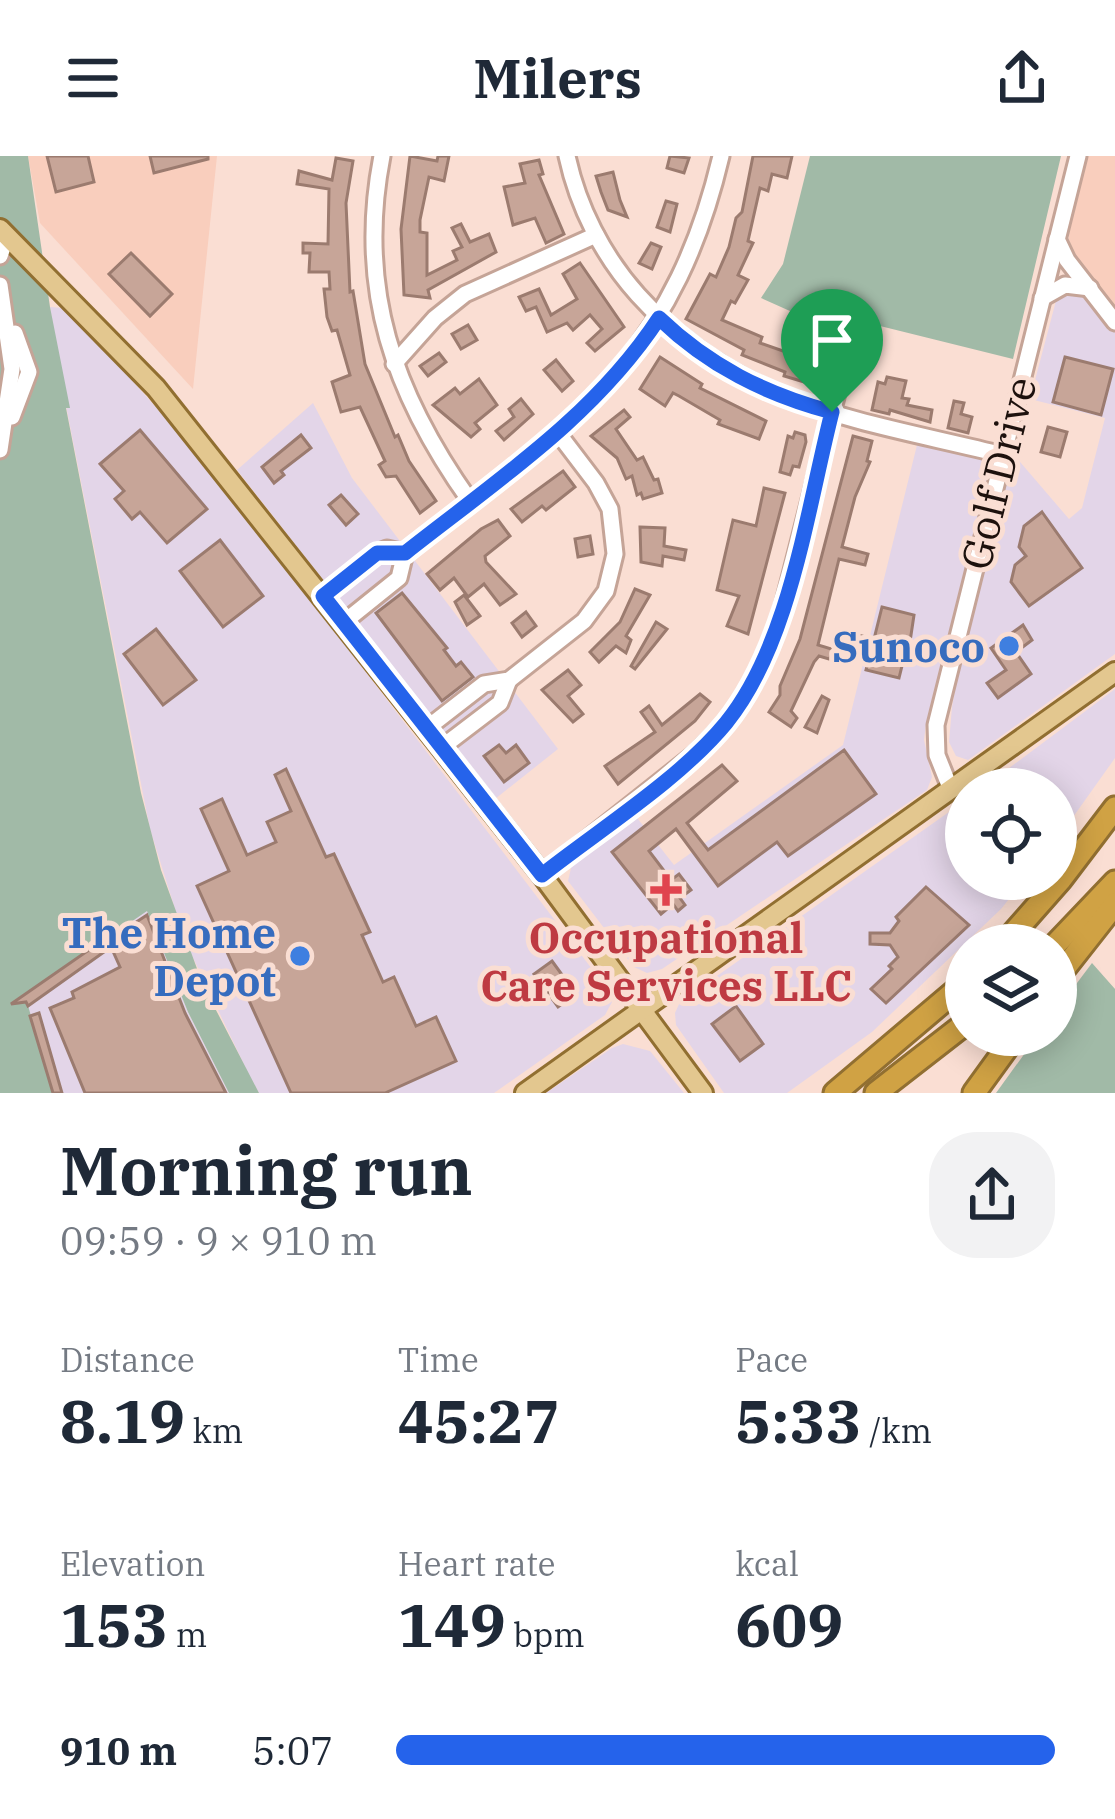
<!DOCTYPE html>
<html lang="en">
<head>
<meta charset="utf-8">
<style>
  :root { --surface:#fff; --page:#f2f2f3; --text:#1f2937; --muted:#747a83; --accent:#2563eb }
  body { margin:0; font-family:"IBM Plex Serif",serif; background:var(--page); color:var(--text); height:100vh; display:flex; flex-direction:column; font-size:45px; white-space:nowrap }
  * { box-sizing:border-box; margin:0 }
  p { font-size:39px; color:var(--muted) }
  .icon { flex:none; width:66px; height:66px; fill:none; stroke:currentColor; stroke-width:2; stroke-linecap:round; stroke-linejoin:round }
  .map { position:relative; height:937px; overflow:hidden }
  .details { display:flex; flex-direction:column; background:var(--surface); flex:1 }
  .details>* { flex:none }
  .buttons { position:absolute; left:945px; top:612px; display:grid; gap:24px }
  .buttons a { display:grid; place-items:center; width:132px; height:132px; border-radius:50%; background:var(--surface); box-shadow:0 6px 30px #0003; font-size:60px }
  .pin { position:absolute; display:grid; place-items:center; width:102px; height:102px; color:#fff; margin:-123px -51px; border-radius:50% 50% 50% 0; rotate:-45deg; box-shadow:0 0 12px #0007 }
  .pin .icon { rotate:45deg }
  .round { display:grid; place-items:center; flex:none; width:126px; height:126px; border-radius:48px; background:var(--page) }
  .headline { display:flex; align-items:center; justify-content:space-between; height:204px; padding:0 60px }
  h1 { font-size:66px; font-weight:700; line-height:90px }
  .metrics { display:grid; grid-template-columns:repeat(3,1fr); gap:18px; height:204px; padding:12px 60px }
  .metrics div { display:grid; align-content:center }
  .metrics b { font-size:60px; font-weight:700 }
  .metrics small { font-size:33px; font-weight:400 }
  .metrics p { font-size:33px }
  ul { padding:0 60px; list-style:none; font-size:39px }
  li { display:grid; grid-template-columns:192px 144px 1fr; align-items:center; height:90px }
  li i { height:30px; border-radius:15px; background:var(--accent) }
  header { display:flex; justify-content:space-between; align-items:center; height:156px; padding:0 60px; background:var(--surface); font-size:54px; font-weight:700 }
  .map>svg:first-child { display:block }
  .commercial { fill:#e3d5e8 }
  .built { fill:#f9cebd }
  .green { fill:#a1baa7 }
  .building { fill:#c7a598; stroke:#9b7b6f; stroke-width:3 }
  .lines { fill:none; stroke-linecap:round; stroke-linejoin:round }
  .minor-casing { stroke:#c5a497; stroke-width:21 }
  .major-casing { stroke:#916f31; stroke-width:24 }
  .highway-casing { stroke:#916f31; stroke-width:27 }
  .minor { stroke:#fff; stroke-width:15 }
  .major { stroke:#e3c78f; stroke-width:18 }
  .highway { stroke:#d0a244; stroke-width:21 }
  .route-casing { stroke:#fff; stroke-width:24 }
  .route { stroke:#2563eb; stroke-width:15 }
  .shop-dot { fill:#3f7fe0; stroke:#faded3; stroke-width:4.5 }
  .health-dot { fill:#e0444e; stroke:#faded3; stroke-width:4.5 }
  .labels { text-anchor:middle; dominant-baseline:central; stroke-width:10; stroke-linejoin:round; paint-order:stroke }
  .street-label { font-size:42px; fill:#1d110d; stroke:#faded3 }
  .shop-label { font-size:42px; font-weight:bold; fill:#366cbe; stroke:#faded3; text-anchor:end }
  .health-label { font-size:42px; font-weight:bold; fill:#be3a42; stroke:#faded3 }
</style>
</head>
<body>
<header><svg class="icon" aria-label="menu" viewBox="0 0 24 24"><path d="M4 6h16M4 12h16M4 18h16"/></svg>Milers<svg class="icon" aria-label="share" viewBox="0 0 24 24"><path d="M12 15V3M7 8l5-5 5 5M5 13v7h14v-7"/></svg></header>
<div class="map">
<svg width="1115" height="937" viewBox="0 0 1115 937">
  <rect width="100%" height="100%" fill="#faded3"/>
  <!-- commercial -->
  <g class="commercial">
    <path d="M1071,134L1086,136L1115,175V498L968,604L956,600L949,586L952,551L962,494L1014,299L1069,363L1082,352L1105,262L1030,243L1057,141Z"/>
    <path d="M50,151L63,152L109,198L218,322L608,834L612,846L605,859L494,937H259L250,921L185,785L150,673L66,250Z"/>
    <path d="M313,247L352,322L558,593L495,643L237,314Z"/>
    <path d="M918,285L994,304L926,568L924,584L932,621L927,634L662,813L647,817L634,811L568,725L572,708L634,658L674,709L843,589Z"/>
    <path d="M1115,533V602L1056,685V633H981Z"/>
    <path d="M966,644V723H1025L1001,753L872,876L787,937H724L676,869L675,857L680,846Z"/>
    <path d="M148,754L188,856L229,937H53L24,839Z"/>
    <path d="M623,888L650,895L684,937H546L612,892Z"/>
  </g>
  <!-- built -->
  <g class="built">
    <path d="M28,0H217L193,233L40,67Z"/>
    <path d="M1086,0H1115V152L1075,99L1069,84L1068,70Z"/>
  </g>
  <!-- green -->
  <g class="green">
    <path d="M0,0H28L50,151L70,252H66L141,637L161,714L203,829L259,937H229L188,856L147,755L25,839L53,937H0Z"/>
    <path d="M810,0H1061L1013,203L868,167L839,177L761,142L783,108Z"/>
    <path d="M1092,807L1115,833V937H996L1038,879H1056V855Z"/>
  </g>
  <!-- building -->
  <g class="building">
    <path d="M47,0H88L94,26L56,36Z"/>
    <path d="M150,0H208V3L154,17Z"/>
    <path d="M410,0L437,5L438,0H449L444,25L429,21L420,64V76L427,77V119L457,104L453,95L462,91L452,72L461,68L470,86L489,78L496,96L428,134L430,142L404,139L401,73Z"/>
    <path d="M670,0L689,2L684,17L667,12Z"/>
    <path d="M753,0H792L787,22L772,18L768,35L760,32L748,85L753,87L738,119L748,124L735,147L731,145L722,164L762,181L760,187L826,210L821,231L784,220L785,216L742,199L744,194L686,163L710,118L716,121L729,91L736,62L742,56Z"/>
    <path d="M336,2L353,5L346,47L350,136L353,135L365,208L395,281L398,279L409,305L436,345L420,357L396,320L386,321L379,309L385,305L360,251L341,256L332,226L350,219L337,174L332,175L327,161L324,133H330L329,116H309L310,97H303V87L328,88L329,33L297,28L299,15L332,24Z"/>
    <path d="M539,4L543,18L539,19L564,78L546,87L535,62L513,69L504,31L525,27L520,8Z"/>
    <path d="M613,16L620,44L627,61L608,54L601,36L596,20Z"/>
    <path d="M666,45L677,48L670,76L657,71Z"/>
    <path d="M651,87L661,91L652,113L639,107Z"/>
    <path d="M131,97L172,138L150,160L109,118Z"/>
    <path d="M580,107L624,171L595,195L587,187L602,173L590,159L573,174L567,167L547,176L536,151L526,155L519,141L539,133L551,159L577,143L563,118Z"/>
    <path d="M468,169L477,184L461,193L452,178Z"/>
    <path d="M439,197L446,206L428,220L420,210Z"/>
    <path d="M660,201L702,228L700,232L766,265L759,283L718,268L720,264L679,240L673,237L665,250L640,233Z"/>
    <path d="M1065,201L1113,213L1101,259L1053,246Z"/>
    <path d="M556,204L573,225L562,235L544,214Z"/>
    <path d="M887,221L906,225L902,242L909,243L907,249L932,254L930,266L890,254L889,258L872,254L878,226L885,228Z"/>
    <path d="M479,223L497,249L475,267L480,273L471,281L433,249L455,232L460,238Z"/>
    <path d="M521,243L533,258L504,284L496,275L514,261L509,253Z"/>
    <path d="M954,245L964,247L961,258L972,261L968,277L948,272Z"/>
    <path d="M624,254L630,261L616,273L637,304L643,301L654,324L658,323L662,337L643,343L641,337L637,339L632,320L626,323L617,302L591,280Z"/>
    <path d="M1048,271L1067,276L1060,301L1041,296Z"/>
    <path d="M140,274L207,353L167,387L140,356L132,363L115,343L124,335L100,308Z"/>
    <path d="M795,276L805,279L806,286L799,311L793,310L790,319L780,316L788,280L793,282Z"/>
    <path d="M301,279L311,292L281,315L284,319L274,327L262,311Z"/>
    <path d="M853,280L872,285L867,305L870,306L855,341L842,391L868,398L865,409L839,403L818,489L835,494L829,503L819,500L814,506L791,555L797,562L791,571L769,556L780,539V530L800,483Z"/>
    <path d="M563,315L575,331L546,354L542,350L522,366L511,353Z"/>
    <path d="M764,332L785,337L748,478L727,470L739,440L717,434L733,364L756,370Z"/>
    <path d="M341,339L358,358L346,369L329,349Z"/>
    <path d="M1042,356L1082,412L1029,450L1011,426L1015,409L1026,400L1019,391L1024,370Z"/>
    <path d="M498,364L510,380L485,400L486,406L516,438L500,449L484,428L468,441L454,422L440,434L427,418L481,373Z"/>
    <path d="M640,371L665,372L664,390L686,394L684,404L663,400L662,410L641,406Z"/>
    <path d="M590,380L593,398L578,401L575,383Z"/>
    <path d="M220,384L263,440L223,471L180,415Z"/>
    <path d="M635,433L650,439L626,480L631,484L626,497L616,490L599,506L590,496L620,466Z"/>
    <path d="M402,437L447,492L444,494L456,510L461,506L473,521L442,545L376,457Z"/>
    <path d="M464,439L480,460L467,469L455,446Z"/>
    <path d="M882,451L914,459L908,499L905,498L899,522L866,514L871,495L843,488L846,476L874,483Z"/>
    <path d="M526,456L536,470L522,481L512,467Z"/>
    <path d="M656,466L667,473L635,513L631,510Z"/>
    <path d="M1023,469L1032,484L1016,496L1031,518L998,542L987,527L1006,514L991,492Z"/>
    <path d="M156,473L196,524L163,549L124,498Z"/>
    <path d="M568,514L581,529L568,540L583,558L573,566L542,534Z"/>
    <path d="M700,538L710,546L695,565L618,628L605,610L655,576L641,556L649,550L662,569Z"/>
    <path d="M822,540L829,544L817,577L805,571Z"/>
    <path d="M499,589L506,597L516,589L529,607L504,626L484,600Z"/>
    <path d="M844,594L876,638L788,700L777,686L718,730L676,673L649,695L671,724L679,718L691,734L680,742L685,749L678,755L673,748L661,758L612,696L722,609L737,625L687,667L708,694Z"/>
    <path d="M286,613L326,701L334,698L370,776L362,779L383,826L394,821L416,870L436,861L456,905L385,937H291L197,730L229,715L201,653L222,643L247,699L276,686L267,666L291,655L275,619Z"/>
    <path d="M926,731L969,769L886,847L871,833L892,813L889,810L898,801L890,789L870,788V777H890L899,765L896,761Z"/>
    <path d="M147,759L185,857L226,937H85L50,852L74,842L72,836L120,811L111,791L28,850L26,846L11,848L119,773L121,776Z"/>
    <path d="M552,805L576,838L558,851L534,818Z"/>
    <path d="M736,850L763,888L740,905L712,868Z"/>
    <path d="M39,857L62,937H53L30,860Z"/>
  </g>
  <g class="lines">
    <defs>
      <g id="minor">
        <path d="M382,0C356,133 394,238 470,345"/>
        <path d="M567,0C578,51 603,100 638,139C740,252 862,264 1003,299"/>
        <path d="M1057,83L1067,104L1115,166"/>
        <path d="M0,100L7,80"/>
        <path d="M0,129L12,213L0,294"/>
        <path d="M1042,142L1065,129L1090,132"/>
        <path d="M394,208L435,162L465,138L596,79"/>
        <path d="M12,261L29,216L15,177"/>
        <path d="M323,439L377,397L387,393L405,397"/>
        <path d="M343,467L399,422L405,397C564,272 671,211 721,0"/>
        <path d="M426,573L484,528L509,524L584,465L606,435L615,398L610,353L596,327L558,277"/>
        <path d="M441,592L500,547L509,524"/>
        <path d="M951,634L937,599L936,569L1078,0"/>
        <path d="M542,719L696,597L728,565L754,526L780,462L850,186"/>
      </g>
      <g id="major">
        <path d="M0,73L156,232L542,719L703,937"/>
        <path d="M525,937L1115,516"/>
      </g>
      <g id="highway">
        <path d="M1003,789L1061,723L1115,652"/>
        <path d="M1055,789L1115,726"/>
        <path d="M1056,823L1115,748"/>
        <path d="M835,937L966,826"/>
        <path d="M876,937L966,867"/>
        <path d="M974,937L1016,879"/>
      </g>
    </defs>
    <!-- minor casing -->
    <use href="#minor" class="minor-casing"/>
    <!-- major casing -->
    <use href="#major" class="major-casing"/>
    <!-- highway casing -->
    <use href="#highway" class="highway-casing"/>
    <!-- minor -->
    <use href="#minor" class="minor"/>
    <!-- major -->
    <use href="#major" class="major"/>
    <!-- highway -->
    <use href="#highway" class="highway"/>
  </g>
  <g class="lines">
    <defs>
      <path id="route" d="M659,162C709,210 765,238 832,256C807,354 790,488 726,567C680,623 599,674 542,719L323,440L377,397H405C496,325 594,261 659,162Z"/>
    </defs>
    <!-- route casing -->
    <use href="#route" class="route-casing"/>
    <!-- route -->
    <use href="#route" class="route"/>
  </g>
  <!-- markers -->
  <g class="shop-dot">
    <circle cx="1009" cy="490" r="12"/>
    <circle cx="300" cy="800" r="12"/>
  </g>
  <path class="health-dot" d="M660 716h12v12h12v12h-12v12h-12v-12h-12v-12h12z"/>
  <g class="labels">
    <!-- street labels -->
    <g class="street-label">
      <text transform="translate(998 317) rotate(-76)">Golf Drive</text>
    </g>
    <!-- shop labels -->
    <g class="shop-label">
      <text x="985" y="490">Sunoco</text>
      <text x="276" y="776">The Home<tspan x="276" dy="48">Depot</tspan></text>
    </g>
    <!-- health labels -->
    <g class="health-label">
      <text x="666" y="781">Occupational<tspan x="666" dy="48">Care Services LLC</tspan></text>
    </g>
  </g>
</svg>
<div class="buttons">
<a><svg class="icon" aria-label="locate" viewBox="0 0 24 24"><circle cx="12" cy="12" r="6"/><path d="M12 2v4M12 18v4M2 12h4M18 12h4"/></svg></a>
<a><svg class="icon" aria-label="layers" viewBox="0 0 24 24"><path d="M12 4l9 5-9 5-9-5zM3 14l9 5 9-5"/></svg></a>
</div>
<div class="pin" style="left:832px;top:256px;background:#1e9e55"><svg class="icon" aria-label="arrive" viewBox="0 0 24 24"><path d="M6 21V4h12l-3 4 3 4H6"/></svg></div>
</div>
<section class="details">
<div class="headline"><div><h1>Morning run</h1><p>09:59 · 9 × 910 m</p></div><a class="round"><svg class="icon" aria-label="share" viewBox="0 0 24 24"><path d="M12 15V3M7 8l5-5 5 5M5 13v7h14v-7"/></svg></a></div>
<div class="metrics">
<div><p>Distance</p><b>8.19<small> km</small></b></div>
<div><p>Time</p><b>45:27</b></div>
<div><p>Pace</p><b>5:33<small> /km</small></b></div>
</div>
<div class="metrics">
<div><p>Elevation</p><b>153<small> m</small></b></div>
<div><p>Heart rate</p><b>149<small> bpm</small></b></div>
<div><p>kcal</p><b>609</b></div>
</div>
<ul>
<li><b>910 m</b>5:07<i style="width:100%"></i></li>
</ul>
</section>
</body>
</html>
